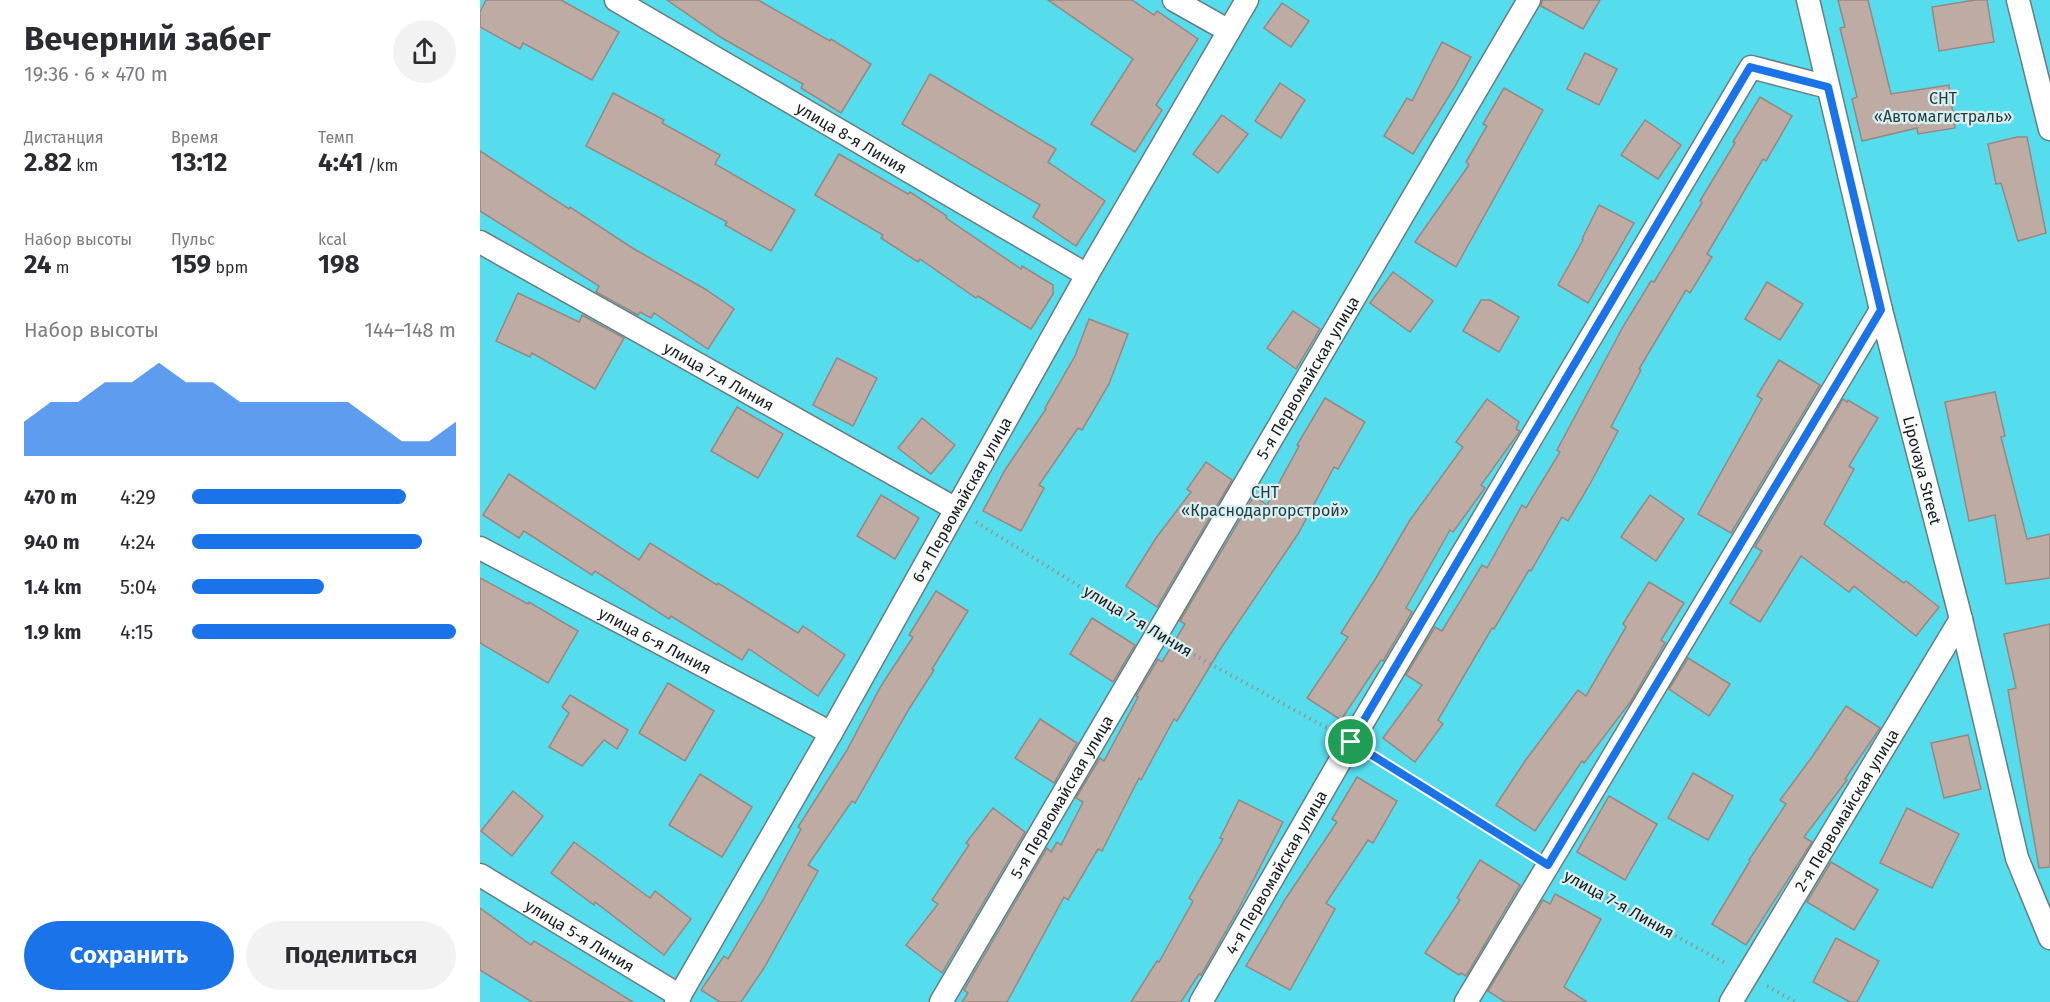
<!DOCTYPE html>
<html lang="ru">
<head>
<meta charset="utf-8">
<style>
  :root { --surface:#fff; --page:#f2f2f3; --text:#2b2b33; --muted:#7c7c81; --accent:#1a73e8 }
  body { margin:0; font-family:"Fira Sans",sans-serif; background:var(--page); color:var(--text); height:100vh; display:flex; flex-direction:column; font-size:22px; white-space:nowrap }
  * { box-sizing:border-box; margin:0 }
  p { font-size:20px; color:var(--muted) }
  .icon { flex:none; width:33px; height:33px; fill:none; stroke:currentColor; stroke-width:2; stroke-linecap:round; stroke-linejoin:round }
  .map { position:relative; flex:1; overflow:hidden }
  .sheet { display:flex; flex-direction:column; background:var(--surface); width:480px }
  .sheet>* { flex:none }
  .pin { position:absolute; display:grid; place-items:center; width:51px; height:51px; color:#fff; margin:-26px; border:3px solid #fff; border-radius:50%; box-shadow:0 2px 6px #0007 }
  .round { display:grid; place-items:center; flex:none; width:63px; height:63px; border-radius:32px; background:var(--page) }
  .headline { display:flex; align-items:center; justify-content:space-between; height:102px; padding:0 24px }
  h1 { font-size:33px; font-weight:700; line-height:45px }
  .stats { display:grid; grid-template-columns:repeat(3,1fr); gap:9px; height:102px; padding:6px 24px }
  .stats div { display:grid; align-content:center }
  .stats b { font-size:26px; font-weight:700 }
  .stats small { font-size:16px; font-weight:400 }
  .stats p { font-size:16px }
  .chart { height:168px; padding:12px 24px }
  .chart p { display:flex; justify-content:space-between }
  .chart svg { width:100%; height:108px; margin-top:6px; fill:var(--accent); opacity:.7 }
  .cta { display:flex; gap:12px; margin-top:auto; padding:12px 24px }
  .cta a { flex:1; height:69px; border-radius:36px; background:var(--accent); color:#fff; font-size:24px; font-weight:700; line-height:69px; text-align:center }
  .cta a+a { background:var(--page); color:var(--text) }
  ul { padding:0 24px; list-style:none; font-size:20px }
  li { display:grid; grid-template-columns:96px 72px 1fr; align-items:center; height:45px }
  li i { height:15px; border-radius:8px; background:var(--accent) }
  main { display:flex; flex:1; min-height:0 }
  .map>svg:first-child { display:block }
  .green { fill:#55dded }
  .building { fill:#bdaba4; stroke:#988780; stroke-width:1.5 }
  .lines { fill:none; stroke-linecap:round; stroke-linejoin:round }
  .minor-casing { stroke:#697d7f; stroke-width:25 }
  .path { stroke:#8b9b9d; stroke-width:4; stroke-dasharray:1.5 4.5; stroke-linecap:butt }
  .minor { stroke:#fff; stroke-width:22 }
  .route-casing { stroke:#fff; stroke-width:12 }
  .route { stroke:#1a73e8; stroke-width:8 }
  .labels { text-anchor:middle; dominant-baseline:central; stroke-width:4.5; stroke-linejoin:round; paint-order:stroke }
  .park-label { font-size:16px; fill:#233c3f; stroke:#d9eff2 }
  .street-label { font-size:16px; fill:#141c1d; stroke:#d9eff2 }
</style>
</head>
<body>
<main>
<section class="sheet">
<div class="headline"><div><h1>Вечерний забег</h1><p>19:36 · 6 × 470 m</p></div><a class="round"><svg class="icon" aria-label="share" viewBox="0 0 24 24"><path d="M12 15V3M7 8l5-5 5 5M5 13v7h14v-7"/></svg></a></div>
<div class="stats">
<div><p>Дистанция</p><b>2.82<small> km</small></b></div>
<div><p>Время</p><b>13:12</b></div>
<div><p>Темп</p><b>4:41<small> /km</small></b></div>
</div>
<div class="stats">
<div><p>Набор высоты</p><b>24<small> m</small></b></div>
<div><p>Пульс</p><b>159<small> bpm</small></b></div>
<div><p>kcal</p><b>198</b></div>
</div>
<div class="chart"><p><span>Набор высоты</span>144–148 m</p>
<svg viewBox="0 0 160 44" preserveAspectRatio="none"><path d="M0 44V30L10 22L20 22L30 14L40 14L50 6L60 14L70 14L80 22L90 22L100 22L110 22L120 22L130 30L140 38L150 38L160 30V44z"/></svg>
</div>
<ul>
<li><b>470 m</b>4:29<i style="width:81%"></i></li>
<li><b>940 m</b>4:24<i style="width:87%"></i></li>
<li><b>1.4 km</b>5:04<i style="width:50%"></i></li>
<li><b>1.9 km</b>4:15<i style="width:100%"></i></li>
</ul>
<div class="cta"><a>Сохранить</a><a>Поделиться</a></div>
</section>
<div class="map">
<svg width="1570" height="1002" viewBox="0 0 1570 1002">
  <rect width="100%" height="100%" fill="#d9eff2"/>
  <!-- green -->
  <rect class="green" x="0" y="0" width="1570" height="1002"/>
  <!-- building -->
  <g class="building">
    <path d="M6,0H81L139,32L112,80L43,43L40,49L0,27V12Z"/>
    <path d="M187,0H278L350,41L351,39L391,64L361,113L321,88L323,84L242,38Z"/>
    <path d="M568,0H652L674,15L677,11L718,39L676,105L682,110L655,152L611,124L653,59Z"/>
    <path d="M1062,0H1120L1103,29L1061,6Z"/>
    <path d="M1358,0H1388L1411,94L1469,85L1475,128L1438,134L1437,128L1382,141L1372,99L1377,97L1360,28L1365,27Z"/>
    <path d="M1495,0H1507L1514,42L1459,51L1452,7Z"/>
    <path d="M802,3L829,21L811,47L784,28Z"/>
    <path d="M962,42L991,57L974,88L933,154L904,136L927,98L932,101Z"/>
    <path d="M1105,53L1137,69L1119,105L1087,89Z"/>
    <path d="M450,74L576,149L568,162L625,201L596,246L553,217L560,205L422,124Z"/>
    <path d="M800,83L825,100L801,138L775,121Z"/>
    <path d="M1024,88L1063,110L976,267L935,242L989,165L986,162L1007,126L1003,124Z"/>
    <path d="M133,93L184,120L182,123L240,155L235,164L315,210L291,251L245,225L247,222L106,146Z"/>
    <path d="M1280,97L1312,116L1286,161L1283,159L1227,254L1232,257L1210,293L1206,290L1159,369L1161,370L1131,427L1138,431L1110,484L1088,521L1082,517L1051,571L1049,570L1014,629L1012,628L958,720L963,724L935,762L903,738L942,685L926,675L955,627L962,631L1002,565L1007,568L1042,505L1046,508L1080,452L1077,450L1144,325L1171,281L1174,282L1222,203L1220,201L1255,143L1253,142Z"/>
    <path d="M742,115L768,134L738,173L713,154Z"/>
    <path d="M1165,120L1201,145L1178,179L1141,155Z"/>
    <path d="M1537,137H1547L1566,233L1538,241L1521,183L1516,184L1508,144Z"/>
    <path d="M0,151L89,209L90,207L154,249L225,289L254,309L228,349L174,313L171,318L160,312L158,315L116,292L119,286L0,211Z"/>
    <path d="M359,154L428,194L430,192L467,216L466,218L541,269L542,266L573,285V294L551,329L498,296L496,298L440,259L438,262L401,238L403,235L335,195Z"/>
    <path d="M1119,205L1154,223L1108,303L1078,285L1103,240L1102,239Z"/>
    <path d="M913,272L953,301L930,332L890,303Z"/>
    <path d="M1287,282L1323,304L1300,340L1265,319Z"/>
    <path d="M38,293L99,322L102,315L144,338L115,389L52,353L50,357L16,341Z"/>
    <path d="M1001,300H1010L1039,317L1019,352L983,331Z"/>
    <path d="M813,311L840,329L816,369L787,348Z"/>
    <path d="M609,319L648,334L629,384L602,430L598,428L559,485L564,488L541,531L503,511L525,470L566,409L565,408L595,356Z"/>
    <path d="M357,358L397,378L373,426L333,405Z"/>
    <path d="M1299,360L1340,385L1251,533L1218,514L1282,399L1277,396Z"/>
    <path d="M1515,392L1525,436L1521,437L1547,539L1570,534V578L1526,584L1515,515L1489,521L1465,402Z"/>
    <path d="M845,398L885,422L858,469L854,467L818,534L741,648L697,721L694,719L661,780L659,778L622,851L618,849L588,900L584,897L527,1002H482L488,993L484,990L567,848L571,852L577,842L581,845L603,802L596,798L620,758L624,761L658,697L656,696L678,659L682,662L705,624L700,621L774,496L787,505L819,446L817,445Z"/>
    <path d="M1007,399L1039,422L1036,429L1040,431L1001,485L1005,488L973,532L970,530L926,608L932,612L903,661L901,660L861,720L827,698L868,637L861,633L896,578L930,520L983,447L976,442Z"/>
    <path d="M1363,399L1367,402L1368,400L1398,418L1369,466L1374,469L1344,524L1424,583L1426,581L1459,607L1436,636L1374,586L1369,592L1321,556L1280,622L1250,603L1282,551L1275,547Z"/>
    <path d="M257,407L303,434L278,478L231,451Z"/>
    <path d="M442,418L475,445L451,474L418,448Z"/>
    <path d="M726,462L752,480L677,607L646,586L676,538L711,492L707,489Z"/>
    <path d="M29,474L159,560L170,543L237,585L238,583L318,633L323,626L365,655L338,696L269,649L262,660L191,616L189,619L115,571L112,575L44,531L39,538L3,515Z"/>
    <path d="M401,495L439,518L415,559L377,536Z"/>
    <path d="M1170,495L1204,519L1176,561L1141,537Z"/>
    <path d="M0,578L48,604L49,602L98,631L68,683L0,643Z"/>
    <path d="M1169,582L1204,603L1181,640L1185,643L1151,701L1104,763L1102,761L1055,831L1016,805L1045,761L1098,690L1106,696L1146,627L1143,624Z"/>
    <path d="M456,591L488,611L452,669L454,670L429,709L375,803L372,801L328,865L338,871L284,968L261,1002H240L221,990L244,956L248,959L283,900L321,829L318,827L367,750L401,686L433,637L429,635Z"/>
    <path d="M612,618L655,645L633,682L590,654Z"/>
    <path d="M1570,624V867L1559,868L1528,690L1536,688L1524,634Z"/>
    <path d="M1208,658L1250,684L1229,716L1189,689Z"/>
    <path d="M188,683L234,711L205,761L159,733Z"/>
    <path d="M90,695L148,730L137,749L124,740L102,766L69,747L89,713L82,707Z"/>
    <path d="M1366,706L1400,728L1365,779L1367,780L1324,837L1332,842L1266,945L1232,924L1270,861L1269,860L1306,804L1300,800L1332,757Z"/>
    <path d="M560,719L597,743L574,783L535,758Z"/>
    <path d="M1488,735L1501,789L1464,798L1451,743Z"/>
    <path d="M1213,773L1253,796L1228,840L1188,818Z"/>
    <path d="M220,774L272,807L242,857L189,825Z"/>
    <path d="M877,777L917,801L893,843L888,840L846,903L855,909L810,990L766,966L806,898L857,822L852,819Z"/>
    <path d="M33,791L63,816L32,856L1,831Z"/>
    <path d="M1129,796L1177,824L1145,880L1097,852Z"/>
    <path d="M759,800L803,822L759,908L721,975L719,974L701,1002H651L677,961L679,962L713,901L709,898L743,839L740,838Z"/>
    <path d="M513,808L545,832L462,973L426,945L458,904L452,900L489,845L486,843Z"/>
    <path d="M1427,808L1479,834L1452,888L1400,863Z"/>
    <path d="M94,842L170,898L175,891L211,919L184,955L115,902L114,905L71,873Z"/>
    <path d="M1000,860L1040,885L986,976L981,973L979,975L945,953L980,900L977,898Z"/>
    <path d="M1351,862L1398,890L1374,930L1327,902Z"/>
    <path d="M1075,894L1121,919L1084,987L1107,1002H1025L1008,991L1063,900L1070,904Z"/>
    <path d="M0,908L51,945L54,941L153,1002H52L0,970Z"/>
    <path d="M1356,938L1399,961L1377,1002H1370L1333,982Z"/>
  </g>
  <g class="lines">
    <defs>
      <g id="minor">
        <path id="s1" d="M136,0L607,275"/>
        <path d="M694,0L749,31"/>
        <path id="s2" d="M1328,0L1401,310L1481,619L1537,858L1570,938"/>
        <path d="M1538,0L1570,129"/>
        <path id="s3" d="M0,242L476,509"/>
        <path id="s4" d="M0,548L351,733"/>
        <path id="s5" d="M0,875L200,996"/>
        <path id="s6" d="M196,1002L351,733L607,275L767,0"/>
        <path id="s7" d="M461,1002L1049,0"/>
        <path id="s8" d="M721,1002L871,742L1271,67L1348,87"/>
        <path d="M986,1002L1401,310"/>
        <path id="s9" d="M1251,1002L1481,619"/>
      </g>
    </defs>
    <!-- minor casing -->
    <use href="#minor" class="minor-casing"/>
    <!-- path -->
    <g class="path">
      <path d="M496,522L655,621"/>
      <path d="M698,646L849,729"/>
      <path d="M891,755L1048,852"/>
      <path d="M1090,878L1247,964"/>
      <path d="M1287,986L1316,1002"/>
    </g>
    <!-- minor -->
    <use href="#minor" class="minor"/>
  </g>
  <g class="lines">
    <defs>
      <path id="route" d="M1270,67L1348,87L1401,310L1068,865L871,742Z"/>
    </defs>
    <!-- route casing -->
    <use href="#route" class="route-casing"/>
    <!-- route -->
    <use href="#route" class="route"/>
  </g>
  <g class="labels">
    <!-- park labels -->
    <g class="park-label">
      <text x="1463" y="98">СНТ<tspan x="1463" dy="18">«Автомагистраль»</tspan></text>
      <text x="785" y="492">СНТ<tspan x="785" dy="18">«Краснодаргорстрой»</tspan></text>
    </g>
    <!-- street labels -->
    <g class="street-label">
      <text stroke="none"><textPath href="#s1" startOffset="273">улица 8-я Линия</textPath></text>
      <text stroke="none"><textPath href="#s3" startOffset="274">улица 7-я Линия</textPath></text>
      <text stroke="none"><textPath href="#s7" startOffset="724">5-я Первомайская улица</textPath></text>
      <text stroke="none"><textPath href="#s2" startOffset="484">Lipovaya Street</textPath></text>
      <text stroke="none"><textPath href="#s6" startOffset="578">6-я Первомайская улица</textPath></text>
      <text transform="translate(658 621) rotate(31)">улица 7-я Линия</text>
      <text stroke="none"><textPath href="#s4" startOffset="198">улица 6-я Линия</textPath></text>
      <text stroke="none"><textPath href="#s7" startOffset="238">5-я Первомайская улица</textPath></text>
      <text stroke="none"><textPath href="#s9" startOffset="224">2-я Первомайская улица</textPath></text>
      <text stroke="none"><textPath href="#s8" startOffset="150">4-я Первомайская улица</textPath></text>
      <text transform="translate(1139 904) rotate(29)">улица 7-я Линия</text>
      <text stroke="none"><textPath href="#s5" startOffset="117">улица 5-я Линия</textPath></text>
    </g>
  </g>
</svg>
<div class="pin" style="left:871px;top:742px;background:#1e9e55"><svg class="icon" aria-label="arrive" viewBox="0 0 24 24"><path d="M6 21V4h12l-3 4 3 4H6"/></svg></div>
</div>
</main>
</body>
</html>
